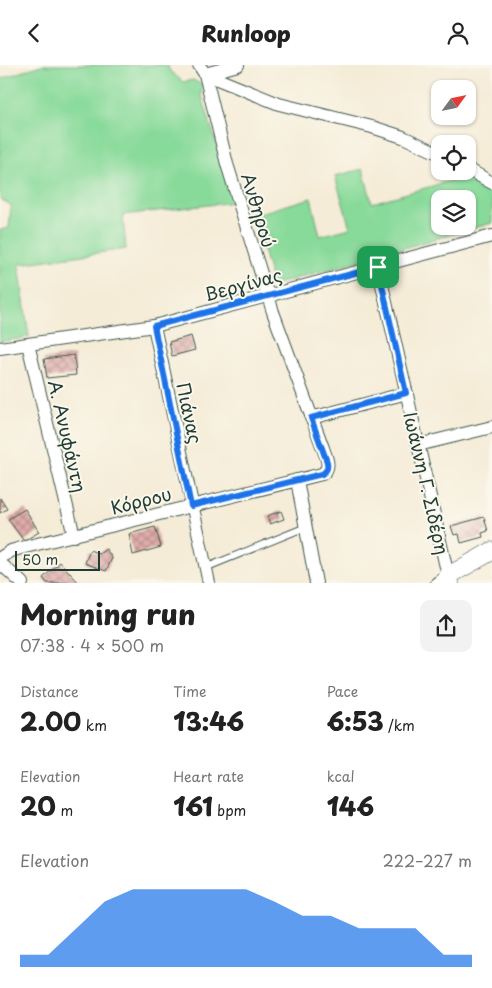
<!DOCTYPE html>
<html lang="en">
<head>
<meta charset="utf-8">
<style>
  :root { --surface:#fff; --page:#f2f2f2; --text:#222; --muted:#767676; --accent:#1a73e8 }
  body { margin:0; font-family:"Playpen Sans",sans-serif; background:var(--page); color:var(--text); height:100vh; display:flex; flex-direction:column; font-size:19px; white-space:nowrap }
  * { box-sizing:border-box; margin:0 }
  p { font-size:16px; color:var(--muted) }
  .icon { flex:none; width:28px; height:28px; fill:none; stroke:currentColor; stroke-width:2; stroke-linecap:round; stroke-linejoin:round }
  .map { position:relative; height:518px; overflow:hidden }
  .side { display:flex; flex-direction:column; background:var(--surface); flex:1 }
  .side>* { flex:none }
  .needle { width:32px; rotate:57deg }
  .buttons { position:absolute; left:431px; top:15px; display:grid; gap:10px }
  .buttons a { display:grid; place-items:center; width:45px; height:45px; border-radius:10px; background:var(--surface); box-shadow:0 1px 4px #0004; font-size:25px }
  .scale { position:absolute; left:15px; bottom:12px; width:85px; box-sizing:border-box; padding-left:5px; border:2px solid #1f3d34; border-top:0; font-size:14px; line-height:18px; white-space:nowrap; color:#1f3d34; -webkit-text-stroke:4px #fbf7ec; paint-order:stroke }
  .pin { position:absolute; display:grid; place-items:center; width:42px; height:42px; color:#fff; margin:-21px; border-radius:10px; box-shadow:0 2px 8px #0006 }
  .round { display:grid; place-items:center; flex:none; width:52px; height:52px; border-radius:10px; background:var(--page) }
  .headline { display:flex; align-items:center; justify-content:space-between; height:85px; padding:0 20px }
  h1 { font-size:28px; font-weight:800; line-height:38px }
  .metrics { display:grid; grid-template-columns:repeat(3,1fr); gap:8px; height:85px; padding:5px 20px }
  .metrics div { display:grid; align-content:center }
  .metrics b { font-size:25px; font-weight:800 }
  .metrics small { font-size:14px; font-weight:400 }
  .metrics p { font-size:14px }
  .chart { height:140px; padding:10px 20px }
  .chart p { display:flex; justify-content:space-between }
  .chart svg { width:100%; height:90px; margin-top:5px; fill:var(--accent); opacity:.7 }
  header { display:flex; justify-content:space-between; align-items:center; height:65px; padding:0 20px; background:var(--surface); font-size:22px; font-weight:800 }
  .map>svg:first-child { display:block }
  .green { fill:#88da9a; stroke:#548c67; fill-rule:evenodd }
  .building { fill:url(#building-cross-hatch) }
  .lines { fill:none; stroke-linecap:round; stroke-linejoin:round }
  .lane-casing { stroke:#3f574c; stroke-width:8 }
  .street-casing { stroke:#3f574c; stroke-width:14 }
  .secondary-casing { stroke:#3f574c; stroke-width:19 }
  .lane { stroke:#fff; stroke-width:6 }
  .street { stroke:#fff; stroke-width:12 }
  .secondary { stroke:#fff; stroke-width:18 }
  .route-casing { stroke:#fff; stroke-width:10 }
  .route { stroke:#1a73e8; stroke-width:6 }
  .labels { text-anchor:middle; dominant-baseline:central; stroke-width:4; stroke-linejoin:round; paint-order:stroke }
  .street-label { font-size:18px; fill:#1f3d34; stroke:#fbf7ec }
</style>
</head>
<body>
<header><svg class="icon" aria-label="back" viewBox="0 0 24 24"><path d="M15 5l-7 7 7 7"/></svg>Runloop<svg class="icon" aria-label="person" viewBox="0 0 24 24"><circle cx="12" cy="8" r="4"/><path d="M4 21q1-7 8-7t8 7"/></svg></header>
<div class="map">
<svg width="492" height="518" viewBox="0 0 492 518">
  <defs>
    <pattern id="building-cross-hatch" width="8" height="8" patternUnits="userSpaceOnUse" patternTransform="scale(1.25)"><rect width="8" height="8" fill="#dfacaa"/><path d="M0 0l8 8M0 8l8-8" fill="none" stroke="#b48d8b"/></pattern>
  </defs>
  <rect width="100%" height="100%" fill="#fbf7ec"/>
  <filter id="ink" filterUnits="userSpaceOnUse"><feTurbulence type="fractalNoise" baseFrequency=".02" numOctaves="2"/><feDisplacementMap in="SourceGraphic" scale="10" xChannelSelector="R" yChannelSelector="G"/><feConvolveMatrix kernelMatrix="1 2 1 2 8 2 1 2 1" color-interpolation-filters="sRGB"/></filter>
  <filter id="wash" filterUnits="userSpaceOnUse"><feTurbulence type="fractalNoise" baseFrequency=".0096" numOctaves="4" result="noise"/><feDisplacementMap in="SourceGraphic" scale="20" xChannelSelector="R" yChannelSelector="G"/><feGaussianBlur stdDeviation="1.12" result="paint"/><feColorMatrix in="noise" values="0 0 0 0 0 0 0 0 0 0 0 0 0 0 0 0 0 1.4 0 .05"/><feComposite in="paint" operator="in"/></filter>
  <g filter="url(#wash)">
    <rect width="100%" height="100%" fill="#f5ecd7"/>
    <!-- green -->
    <g class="green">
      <path d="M41,0H168L169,5L183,17L193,15L203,20L201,28L234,137L123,150L126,184L19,199L29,272L0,277V165L9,163L11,140L0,134V14Z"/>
      <path d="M363,104L372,138L471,110L492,120V158L273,220L253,150L311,133L320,171L350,163L335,111ZM440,134H468V161H440Z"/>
    </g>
    <g id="blocks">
      <!-- building -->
      <g class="building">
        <path d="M191,271L195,285L172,291L169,277Z"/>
        <path d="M74,290L76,310L47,313L44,294Z"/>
        <path d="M0,433L7,444L0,448Z"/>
        <path d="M25,444L39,467L24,476L8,454Z"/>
        <path d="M281,446L284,454L270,459L267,451Z"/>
        <path d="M484,452L488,466L482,468L483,472L461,478L459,469L454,470L451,461Z"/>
        <path d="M155,462L161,482L133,490L129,469Z"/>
        <path d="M106,484L112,493L106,506L85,498L90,485L99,489Z"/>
        <path d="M60,497L79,518H47L43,513Z"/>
      </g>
    </g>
  </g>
  <g filter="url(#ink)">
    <use href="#blocks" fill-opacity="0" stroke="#3f574c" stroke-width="1"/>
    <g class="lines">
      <defs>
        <path id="lane" d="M205,503L306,462"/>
        <g id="street">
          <path d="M205,9L279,39L372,62L403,72L440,89"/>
          <path d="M205,9L238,0"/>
          <path d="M468,104L492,118"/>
          <path d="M378,202L448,511L437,518"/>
          <path d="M154,261L209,518"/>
          <path d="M28,279L74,471"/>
          <path d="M0,283L154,261L492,171"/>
          <path d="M311,353L407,328"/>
          <path d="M418,380L492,362"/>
          <path d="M297,415L316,518"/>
          <path d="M0,493L11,486L21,483L322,409C332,403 326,392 323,383L273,247L227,99L205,9L199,0"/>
          <path d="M0,498L22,518"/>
        </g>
        <path id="secondary" d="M450,518L448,511L492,486"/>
      </defs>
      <!-- lane casing -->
      <use href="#lane" class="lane-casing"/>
      <!-- street casing -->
      <use href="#street" class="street-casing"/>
      <!-- secondary casing -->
      <use href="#secondary" class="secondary-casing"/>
      <!-- lane -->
      <use href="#lane" class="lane"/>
      <!-- street -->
      <use href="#street" class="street"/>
      <!-- secondary -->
      <use href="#secondary" class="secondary"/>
    </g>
  </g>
  <g class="lines" filter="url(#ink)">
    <defs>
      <path id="route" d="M378,202L406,328L311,353L327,397C328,403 327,406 322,409L191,441L154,261Z"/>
    </defs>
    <!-- route casing -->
    <use href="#route" class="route-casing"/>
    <!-- route -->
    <use href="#route" class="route"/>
  </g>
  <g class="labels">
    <!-- street labels -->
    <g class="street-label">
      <text transform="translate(259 145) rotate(73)">Ανθηρού</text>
      <text transform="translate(243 219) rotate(-15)">Βεργίνας</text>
      <text transform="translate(190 348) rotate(78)">Πιάνας</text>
      <text transform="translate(68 371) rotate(77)">Α. Ανυφάντη</text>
      <text transform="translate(427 418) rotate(77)">Ιωάννη Γ. Σιδέρη</text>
      <text transform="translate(141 435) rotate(-14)">Κόρρου</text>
    </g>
  </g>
</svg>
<div class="buttons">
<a><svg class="needle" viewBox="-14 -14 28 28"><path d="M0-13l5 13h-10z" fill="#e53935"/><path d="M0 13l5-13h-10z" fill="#767676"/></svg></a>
<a><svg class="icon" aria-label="locate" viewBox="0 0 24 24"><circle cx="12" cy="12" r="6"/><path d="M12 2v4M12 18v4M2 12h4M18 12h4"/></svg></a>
<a><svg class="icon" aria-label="layers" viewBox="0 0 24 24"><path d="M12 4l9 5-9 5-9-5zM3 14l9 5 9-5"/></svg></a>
</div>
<div class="scale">50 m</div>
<div class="pin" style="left:378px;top:202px;background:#1e9e55"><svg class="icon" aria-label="arrive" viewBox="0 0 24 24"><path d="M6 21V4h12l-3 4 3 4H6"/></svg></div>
</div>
<section class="side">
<div class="headline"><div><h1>Morning run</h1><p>07:38 · 4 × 500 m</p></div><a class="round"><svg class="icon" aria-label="share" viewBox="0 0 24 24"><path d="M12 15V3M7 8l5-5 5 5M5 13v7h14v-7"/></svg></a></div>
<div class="metrics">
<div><p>Distance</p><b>2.00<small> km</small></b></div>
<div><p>Time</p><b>13:46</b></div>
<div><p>Pace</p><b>6:53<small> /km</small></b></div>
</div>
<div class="metrics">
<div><p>Elevation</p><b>20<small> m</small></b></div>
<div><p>Heart rate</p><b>161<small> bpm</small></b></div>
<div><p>kcal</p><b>146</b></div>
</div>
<div class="chart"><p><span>Elevation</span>222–227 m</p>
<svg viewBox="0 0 160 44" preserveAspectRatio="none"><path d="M0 44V38L10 38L20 25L30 12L40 6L50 6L60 6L70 6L80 6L90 12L100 19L110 19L120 25L130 25L140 25L150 38L160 38V44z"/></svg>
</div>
</section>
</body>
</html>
